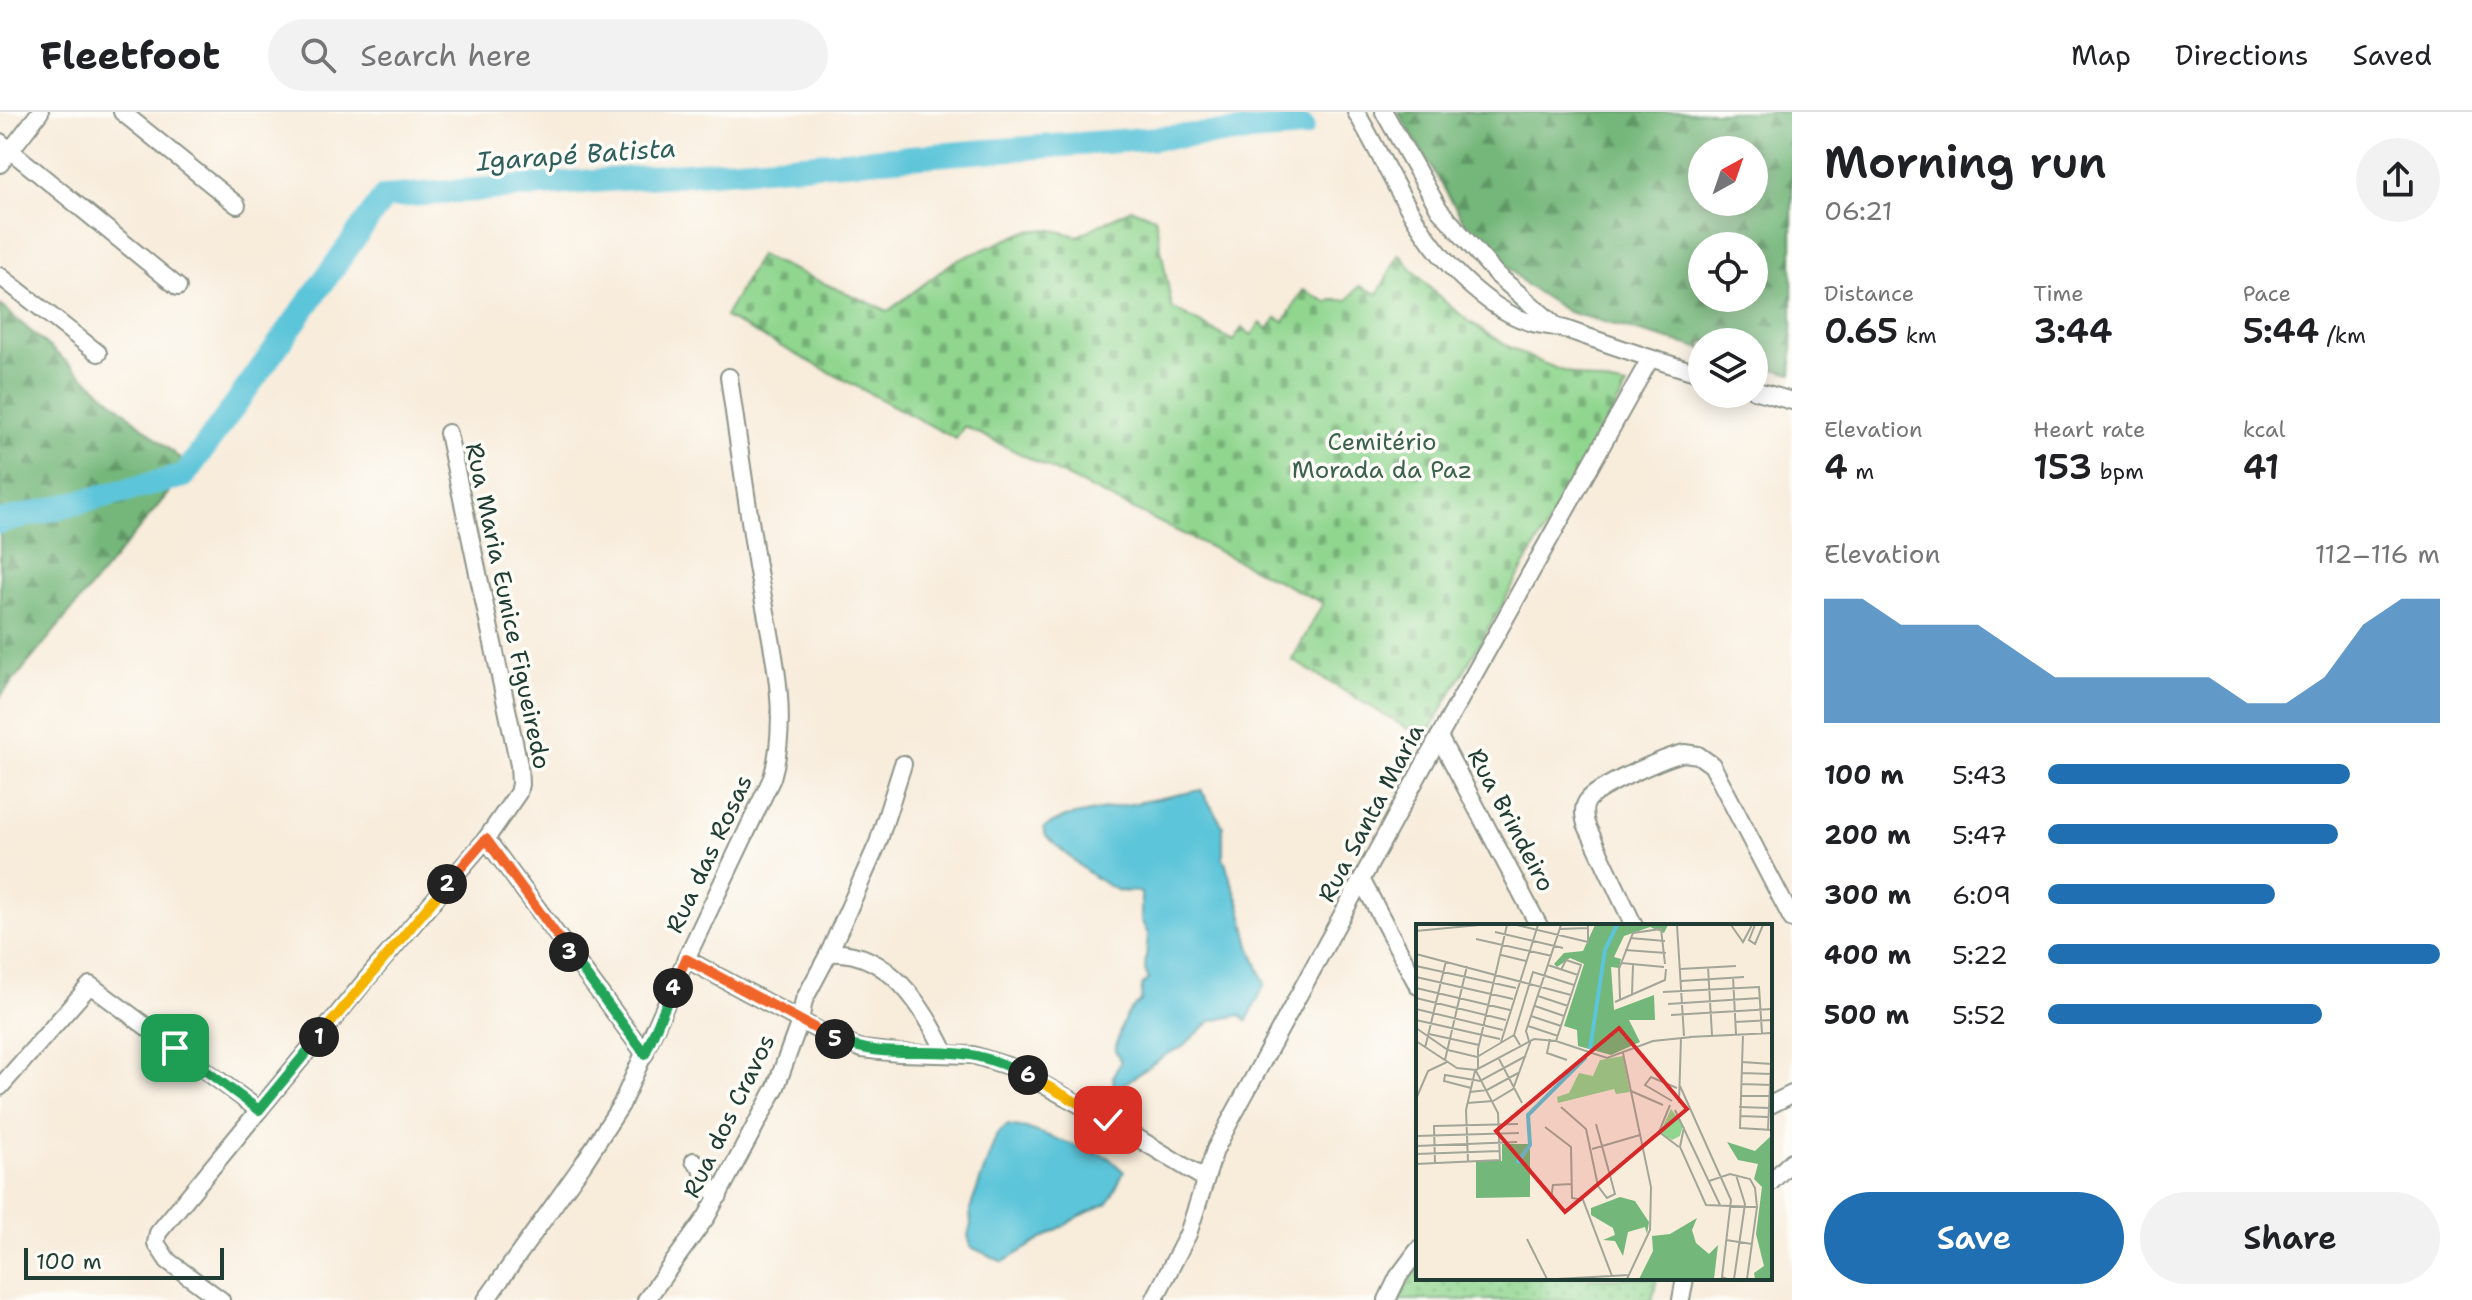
<!DOCTYPE html>
<html lang="en">
<head>
<meta charset="utf-8">
<style>
  :root { --surface:#fff; --page:#f2f2f2; --text:#202124; --muted:#757577; --line:#e0e0e0; --accent:#1f6fb2 }
  body { margin:0; font-family:"Shantell Sans",sans-serif; background:var(--page); color:var(--text); height:100vh; display:flex; flex-direction:column; font-size:30px; white-space:nowrap }
  * { box-sizing:border-box; margin:0 }
  p { font-size:26px; color:var(--muted) }
  .icon { flex:none; width:44px; height:44px; fill:none; stroke:currentColor; stroke-width:2; stroke-linecap:round; stroke-linejoin:round }
  .map { position:relative; flex:1; overflow:hidden }
  .drawer { display:flex; flex-direction:column; background:var(--surface); width:680px }
  .drawer>* { flex:none }
  .needle { width:52px; rotate:40deg }
  .controls { position:absolute; left:1688px; top:24px; display:grid; gap:16px }
  .controls a { display:grid; place-items:center; width:80px; height:80px; border-radius:50%; background:var(--surface); box-shadow:0 4px 20px #0003; font-size:40px }
  .scale { position:absolute; left:24px; bottom:20px; width:200px; box-sizing:border-box; padding-left:8px; border:4px solid #1f3d34; border-top:0; font-size:22px; line-height:28px; white-space:nowrap; color:#1f3d34; -webkit-text-stroke:6px #fdfcf7; paint-order:stroke }
  .pin { position:absolute; display:grid; place-items:center; width:68px; height:68px; color:#fff; margin:-34px; border-radius:16px; box-shadow:0 4px 12px #0006 }
  .km { position:absolute; width:40px; height:40px; margin:-20px; border-radius:50%; background:#222; color:#fff; font-size:22px; line-height:40px; text-align:center }
  .round { display:grid; place-items:center; flex:none; width:84px; height:84px; border-radius:42px; background:var(--page) }
  .overview { display:flex; align-items:center; justify-content:space-between; height:136px; padding:0 32px }
  h1 { font-size:44px; font-weight:600; line-height:60px }
  .metrics { display:grid; grid-template-columns:repeat(3,1fr); gap:12px; height:136px; padding:8px 32px }
  .metrics div { display:grid; align-content:center }
  .metrics b { font-size:34px; font-weight:600 }
  .metrics small { font-size:22px; font-weight:400 }
  .metrics p { font-size:22px }
  .chart { height:224px; padding:16px 32px }
  .chart p { display:flex; justify-content:space-between }
  .chart svg { width:100%; height:144px; margin-top:8px; fill:var(--accent); opacity:.7 }
  .action { display:flex; gap:16px; margin-top:auto; padding:16px 32px }
  .action a { flex:1; height:92px; border-radius:48px; background:var(--accent); color:#fff; font-size:32px; font-weight:600; line-height:92px; text-align:center }
  .action a+a { background:var(--page); color:var(--text) }
  ul { padding:0 32px; list-style:none; font-size:26px }
  li { display:grid; grid-template-columns:128px 96px 1fr; align-items:center; height:60px }
  li i { height:20px; border-radius:10px; background:var(--accent) }
  header { display:flex; align-items:center; gap:48px; box-sizing:border-box; height:112px; padding:0 40px; background:var(--surface); border-bottom:2px solid var(--line) }
  header strong { font-size:38px }
  nav { display:flex; gap:44px; margin-inline-start:auto; font-size:28px }
  .search { width:560px; height:72px; background:var(--page); display:flex; align-items:center; gap:20px; box-sizing:border-box; padding:0 28px; border-radius:44px; color:var(--muted); font-size:30px }
  main { display:flex; flex:1; min-height:0 }
  .map>svg:first-child { display:block }
  .forest { fill:url(#forest-firs); stroke:#4a7a57; stroke-width:2; fill-rule:evenodd }
  .cemetery { fill:url(#cemetery-stones); stroke:#588a62; stroke-width:2 }
  .park { fill:url(#park-dots); stroke:#588a62; stroke-width:2 }
  .water { fill:#5dc5d9; stroke:#3e8186; stroke-width:2 }
  .lines { fill:none; stroke-linecap:round; stroke-linejoin:round }
  .river { stroke:#5dc5d9; stroke-width:24 }
  .minor-casing { stroke:#8c9488; stroke-width:20 }
  .minor { stroke:#fff; stroke-width:16 }
  .split-1-casing { stroke:#fff; stroke-width:16 }
  .split-2-casing { stroke:#fff; stroke-width:16 }
  .split-3-casing { stroke:#fff; stroke-width:16 }
  .split-4-casing { stroke:#fff; stroke-width:16 }
  .split-5-casing { stroke:#fff; stroke-width:16 }
  .split-6-casing { stroke:#fff; stroke-width:16 }
  .split-7-casing { stroke:#fff; stroke-width:16 }
  .split-1 { stroke:#22a559; stroke-width:10 }
  .split-2 { stroke:#f5b400; stroke-width:10 }
  .split-3 { stroke:#f0652b; stroke-width:10 }
  .split-4 { stroke:#22a559; stroke-width:10 }
  .split-5 { stroke:#f0652b; stroke-width:10 }
  .split-6 { stroke:#22a559; stroke-width:10 }
  .split-7 { stroke:#f5b400; stroke-width:10 }
  .labels { text-anchor:middle; dominant-baseline:central; stroke-width:7; stroke-linejoin:round; paint-order:stroke }
  .park-label { font-size:24px; fill:#3b634b; stroke:#fdfcf7 }
  .street-label { font-size:24px; fill:#1f3d34; stroke:#fdfcf7 }
  .water-label { font-size:26px; font-style:italic; fill:#2e5f5d; stroke:#fdfcf7 }
  .inset-river { fill:none; stroke:#5dc5d9; stroke-width:4 }
  .inset-road { fill:none; stroke:#a1a698; stroke-width:2 }
  .view { fill:#d62828; fill-opacity:0.15; stroke:#d62828; stroke-width:4 }
  .inset-edge { fill:none; stroke:#1f3d34; stroke-width:4 }
</style>
</head>
<body>
<header>
<strong>Fleetfoot</strong>
<div class="search"><svg class="icon" aria-label="search" viewBox="0 0 24 24"><circle cx="10" cy="10" r="6"/><path d="M15 15l6 6"/></svg>Search here</div>
<nav><a>Map</a><a>Directions</a><a>Saved</a></nav>
</header>
<main>
<div class="map">
<svg width="1792" height="1188" viewBox="0 0 1792 1188">
  <defs>
    <pattern id="forest-firs" width="22" height="20" patternUnits="userSpaceOnUse" patternTransform="scale(2)"><rect width="22" height="20" fill="#74b77a"/><path d="M5 1l3.5 6h-7zM16 11l3.5 6h-7z" fill="#5f9665"/></pattern>
    <pattern id="cemetery-stones" width="16" height="16" patternUnits="userSpaceOnUse" patternTransform="scale(2)"><rect width="16" height="16" fill="#90d68f"/><path d="M2 7V4a2 2 0 0 1 4 0v3zM10 15v-3a2 2 0 0 1 4 0v3z" fill="#75af76"/></pattern>
    <pattern id="park-dots" width="8" height="8" patternUnits="userSpaceOnUse" patternTransform="scale(2)"><rect width="8" height="8" fill="#90d68f"/><path d="M2 2h.1M6 6h.1" fill="none" stroke="#75af76" stroke-width="1.8" stroke-linecap="round"/></pattern>
  </defs>
  <rect width="100%" height="100%" fill="#fdfcf7"/>
  <filter id="ink" filterUnits="userSpaceOnUse"><feTurbulence type="fractalNoise" baseFrequency=".0125" numOctaves="2"/><feDisplacementMap in="SourceGraphic" scale="16" xChannelSelector="R" yChannelSelector="G"/><feConvolveMatrix kernelMatrix="1 2 1 2 8 2 1 2 1" color-interpolation-filters="sRGB"/></filter>
  <filter id="wash" filterUnits="userSpaceOnUse"><feTurbulence type="fractalNoise" baseFrequency=".006" numOctaves="4" result="noise"/><feDisplacementMap in="SourceGraphic" scale="32" xChannelSelector="R" yChannelSelector="G"/><feGaussianBlur stdDeviation="1.8" result="paint"/><feColorMatrix in="noise" values="0 0 0 0 0 0 0 0 0 0 0 0 0 0 0 0 0 1.4 0 .05"/><feComposite in="paint" operator="in"/></filter>
  <g filter="url(#wash)">
    <rect width="100%" height="100%" fill="#f8ecdb"/>
    <!-- forest -->
    <g class="forest">
      <path d="M1398,0H1792V262L1754,252V230H1702V237L1568,200L1526,173L1466,113ZM1702,38H1754V90H1702ZM1702,134H1754V186H1702Z"/>
      <path d="M0,193L190,355L0,585Z"/>
    </g>
    <!-- cemetery -->
    <path class="cemetery" d="M1131,97L1155,105L1172,196L1233,229L1242,216L1252,223L1260,211L1268,217L1276,206L1284,210L1303,178L1329,191L1331,188H1348L1359,174L1378,182L1399,142C1458,215 1534,259 1627,275L1425,627L1292,548L1323,491L964,314L956,327L725,205L759,143L888,199L953,150L1027,119L1049,117L1078,124Z"/>
    <!-- park -->
    <path class="park" d="M1418,1154V1166H1657L1652,1188H1398Z"/>
    <!-- water -->
    <g class="water">
      <path d="M1201,678L1223,714V745L1241,796L1250,834L1265,872L1247,909L1240,903L1211,909L1181,936L1167,942L1114,979L1113,964L1121,949L1115,938C1120,917 1123,902 1141,889L1142,874L1148,867L1145,858L1148,822L1141,808V781C1133,778 1124,781 1117,778C1091,767 1067,742 1046,724L1043,716L1065,705Z"/>
      <path d="M1007,1013L1026,1016L1108,1045L1124,1060L1108,1091L1080,1104L1003,1150L971,1135L968,1123L971,1113L970,1097L997,1022Z"/>
    </g>
    <g class="lines">
      <!-- river -->
      <path class="river" d="M0,410L184,364L384,85L1302,15"/>
    </g>
  </g>
  <g filter="url(#ink)">
    <g class="lines">
      <defs>
        <g id="minor">
          <path d="M122,0L237,93"/>
          <path d="M1356,0C1384,48 1405,99 1440,142C1462,169 1498,202 1533,211C1545,214 1556,214 1568,218C1613,234 1657,249 1702,262"/>
          <path d="M1384,0L1439,97L1496,162L1555,213"/>
          <path d="M0,30L178,175"/>
          <path d="M0,52L40,0"/>
          <path d="M0,164L98,241"/>
          <path d="M1754,278L1792,289"/>
          <path d="M1439,625L1539,814"/>
          <path d="M486,727L645,942"/>
          <path d="M1362,769L1418,874"/>
          <path d="M1634,814L1586,712C1584,704 1582,695 1588,688C1597,675 1666,645 1684,641L1698,643L1712,653L1792,807"/>
          <path d="M829,841C888,837 924,895 946,942"/>
          <path d="M686,847L825,922L862,937L899,941L973,943L1011,955L1108,1008L1205,1067"/>
          <path d="M0,975L90,873L259,998"/>
          <path d="M1770,993L1792,982"/>
          <path d="M694,1049C709,1060 702,1074 719,1084"/>
          <path d="M1770,1071L1792,1049"/>
          <path d="M221,1188L168,1149L156,1131L158,1121L365,869L486,727L518,681L520,672L519,653L448,321"/>
          <path d="M486,1188L583,1052L621,993L686,847L772,666C792,598 769,522 757,454C747,391 738,328 729,265"/>
          <path d="M646,1188L707,1104L776,975L800,909L804,888L829,841L878,731L903,652"/>
          <path d="M1154,1188L1188,1122L1215,1038L1229,1011L1439,625L1650,247"/>
          <path d="M1387,1188L1398,1165L1418,1138"/>
          <path d="M1681,1188L1685,1166"/>
        </g>
      </defs>
      <!-- minor casing -->
      <use href="#minor" class="minor-casing"/>
      <!-- minor -->
      <use href="#minor" class="minor"/>
    </g>
  </g>
  <g class="lines" filter="url(#ink)">
    <defs>
      <path id="split-1" d="M175,936L259,998L319,925"/>
      <path id="split-2" d="M319,925L447,772"/>
      <path id="split-3" d="M447,772L486,727L569,840"/>
      <path id="split-4" d="M569,840L645,942L673,876"/>
      <path id="split-5" d="M673,876L686,847L835,927"/>
      <path id="split-6" d="M835,927C883,949 927,934 976,944C994,948 1011,955 1028,963"/>
      <path id="split-7" d="M1028,963L1108,1008"/>
    </defs>
    <!-- split-1 casing -->
    <use href="#split-1" class="split-1-casing"/>
    <!-- split-2 casing -->
    <use href="#split-2" class="split-2-casing"/>
    <!-- split-3 casing -->
    <use href="#split-3" class="split-3-casing"/>
    <!-- split-4 casing -->
    <use href="#split-4" class="split-4-casing"/>
    <!-- split-5 casing -->
    <use href="#split-5" class="split-5-casing"/>
    <!-- split-6 casing -->
    <use href="#split-6" class="split-6-casing"/>
    <!-- split-7 casing -->
    <use href="#split-7" class="split-7-casing"/>
    <!-- split-1 -->
    <use href="#split-1" class="split-1"/>
    <!-- split-2 -->
    <use href="#split-2" class="split-2"/>
    <!-- split-3 -->
    <use href="#split-3" class="split-3"/>
    <!-- split-4 -->
    <use href="#split-4" class="split-4"/>
    <!-- split-5 -->
    <use href="#split-5" class="split-5"/>
    <!-- split-6 -->
    <use href="#split-6" class="split-6"/>
    <!-- split-7 -->
    <use href="#split-7" class="split-7"/>
  </g>
  <g class="labels">
    <!-- park labels -->
    <g class="park-label">
      <text x="1382" y="330">Cemitério<tspan x="1382" dy="28">Morada da Paz</tspan></text>
    </g>
    <!-- street labels -->
    <g class="street-label">
      <text transform="translate(508 494) rotate(78)">Rua Maria Eunice Figueiredo</text>
      <text transform="translate(1371 701) rotate(-62)">Rua Santa Maria</text>
      <text transform="translate(1511 708) rotate(62)">Rua Brindeiro</text>
      <text transform="translate(709 742) rotate(-65)">Rua das Rosas</text>
      <text transform="translate(729 1004) rotate(-64)">Rua dos Cravos</text>
    </g>
    <!-- water labels -->
    <g class="water-label">
      <text transform="translate(576 42) rotate(-4)">Igarapé Batista</text>
    </g>
  </g>
  <!-- overview -->
  <g transform="translate(1416 812)">
    <rect width="356" height="356" fill="#f8ecdb"/>
    <path d="M179,1H252L248,9L234,3L208,12L198,33L205,35L203,44L195,43L198,86L238,71L239,96H213L224,118L195,131L162,122L161,106L148,102L168,40L154,34L141,43L138,40L148,29L167,27ZM356,211V355H339L338,349L348,342L340,310L346,263L338,255L342,240L322,236L311,218L339,227ZM86,220H114V273L60,274V237H86ZM204,273L219,277L233,298L231,310L229,303L212,308L207,332L199,317L187,316L199,311L197,304L175,291V284ZM281,294L276,306L280,319L293,330L302,321L298,355H223L237,327L236,312L254,310Z" fill="#74b77a"/>
    <path d="M207,132L214,168L200,170L198,165L142,179L141,173L153,169L163,149L177,152L184,136Z" fill="#90d68f"/>
    <path d="M255,185L267,201L264,212L256,216L244,209Z" fill="#90d68f"/>
    <path class="inset-river" d="M174,125L189,26L201,1M101,239L114,221L112,191L170,133"/>
    <path class="inset-road" d="M101,1L172,18V1M261,1L268,112M315,1L327,18L336,1M339,1L333,16L339,20L347,1M144,5L172,4M0,7L63,1M79,8L147,24M214,14L249,17M60,15L136,32M209,26L250,29M0,30L155,71M85,31L110,37M205,39L248,43M132,41L162,51M0,42L100,64M292,43L296,111M264,45L320,42M0,53L97,75M317,53L320,110M265,57L328,53M0,64L94,86M247,68L343,63L346,109M216,70L217,41M122,72L152,82M0,74L90,96M204,75L203,45L217,9L245,5L249,40M199,78L249,56L250,45M252,80L344,74M119,82L148,92M0,85L87,106M255,91L356,85M115,92L145,102M0,96L84,115M319,98L356,96M112,102L142,112M0,104L32,126L61,133L98,111M13,110L63,121M327,110L324,204L356,206M273,113L356,109M134,115L131,129L151,136M0,117L41,144L60,146L118,115L140,117L191,134L237,117L276,113M113,117L110,107L145,1M140,117L165,41L150,36L145,46M85,118L122,1M104,121L98,111L117,48L158,61M9,124L30,37M207,129L235,263L234,306L211,355M82,133L106,179M29,136L51,42M326,138L356,140M62,145V125L91,1M325,149L356,150M325,160L356,161M264,162L315,276L306,353L311,355M55,164L28,157L29,151L64,157L110,132M215,167L247,181M54,168L71,166L104,148M324,172H355M0,175L12,147L31,138M256,177L229,161L235,153L261,164M51,179L77,177L97,165L115,116M263,179L265,114M254,181L243,208L263,223M145,183L170,205L182,262L191,274L199,270L180,200M323,183L354,184M259,186L304,281M324,192L352,193M129,203L155,223L156,274L167,276L196,352M268,203L264,223L290,281L341,283M352,205L355,140M0,212L103,209M0,222L101,218M176,225L224,211M0,230L84,227M52,237L50,186L59,147M19,239L18,202L102,200M0,240L84,236L82,189L59,145M293,257L314,250L334,255L339,264L341,283L331,355M135,275L137,261L155,260M111,315L131,355M310,316L336,320M141,355L213,351M318,355L329,280L320,251"/>
    <path class="view" d="M203,104L271,185L149,288L80,207Z"/>
    <rect width="356" height="356" class="inset-edge"/>
  </g>
</svg>
<div class="controls">
<a><svg class="needle" viewBox="-14 -14 28 28"><path d="M0-13l5 13h-10z" fill="#e53935"/><path d="M0 13l5-13h-10z" fill="#757577"/></svg></a>
<a><svg class="icon" aria-label="locate" viewBox="0 0 24 24"><circle cx="12" cy="12" r="6"/><path d="M12 2v4M12 18v4M2 12h4M18 12h4"/></svg></a>
<a><svg class="icon" aria-label="layers" viewBox="0 0 24 24"><path d="M12 4l9 5-9 5-9-5zM3 14l9 5 9-5"/></svg></a>
</div>
<div class="scale">100 m</div>
<div class="pin" style="left:175px;top:936px;background:#1e9e55"><svg class="icon" aria-label="arrive" viewBox="0 0 24 24"><path d="M6 21V4h12l-3 4 3 4H6"/></svg></div>
<div class="pin" style="left:1108px;top:1008px;background:#d93025"><svg class="icon" aria-label="check" viewBox="0 0 24 24"><path d="M5 12l5 5 9-10"/></svg></div>
<b class="km" style="left:319px;top:925px">1</b>
<b class="km" style="left:447px;top:772px">2</b>
<b class="km" style="left:569px;top:840px">3</b>
<b class="km" style="left:673px;top:876px">4</b>
<b class="km" style="left:835px;top:927px">5</b>
<b class="km" style="left:1028px;top:963px">6</b>
</div>
<section class="drawer">
<div class="overview"><div><h1>Morning run</h1><p>06:21</p></div><a class="round"><svg class="icon" aria-label="share" viewBox="0 0 24 24"><path d="M12 15V3M7 8l5-5 5 5M5 13v7h14v-7"/></svg></a></div>
<div class="metrics">
<div><p>Distance</p><b>0.65<small> km</small></b></div>
<div><p>Time</p><b>3:44</b></div>
<div><p>Pace</p><b>5:44<small> /km</small></b></div>
</div>
<div class="metrics">
<div><p>Elevation</p><b>4<small> m</small></b></div>
<div><p>Heart rate</p><b>153<small> bpm</small></b></div>
<div><p>kcal</p><b>41</b></div>
</div>
<div class="chart"><p><span>Elevation</span>112–116 m</p>
<svg viewBox="0 0 160 44" preserveAspectRatio="none"><path d="M0 44V6L10 6L20 14L30 14L40 14L50 22L60 30L70 30L80 30L90 30L100 30L110 38L120 38L130 30L140 14L150 6L160 6V44z"/></svg>
</div>
<ul>
<li><b>100 m</b>5:43<i style="width:77%"></i></li>
<li><b>200 m</b>5:47<i style="width:74%"></i></li>
<li><b>300 m</b>6:09<i style="width:58%"></i></li>
<li><b>400 m</b>5:22<i style="width:100%"></i></li>
<li><b>500 m</b>5:52<i style="width:70%"></i></li>
</ul>
<div class="action"><a>Save</a><a>Share</a></div>
</section>
</main>
</body>
</html>
